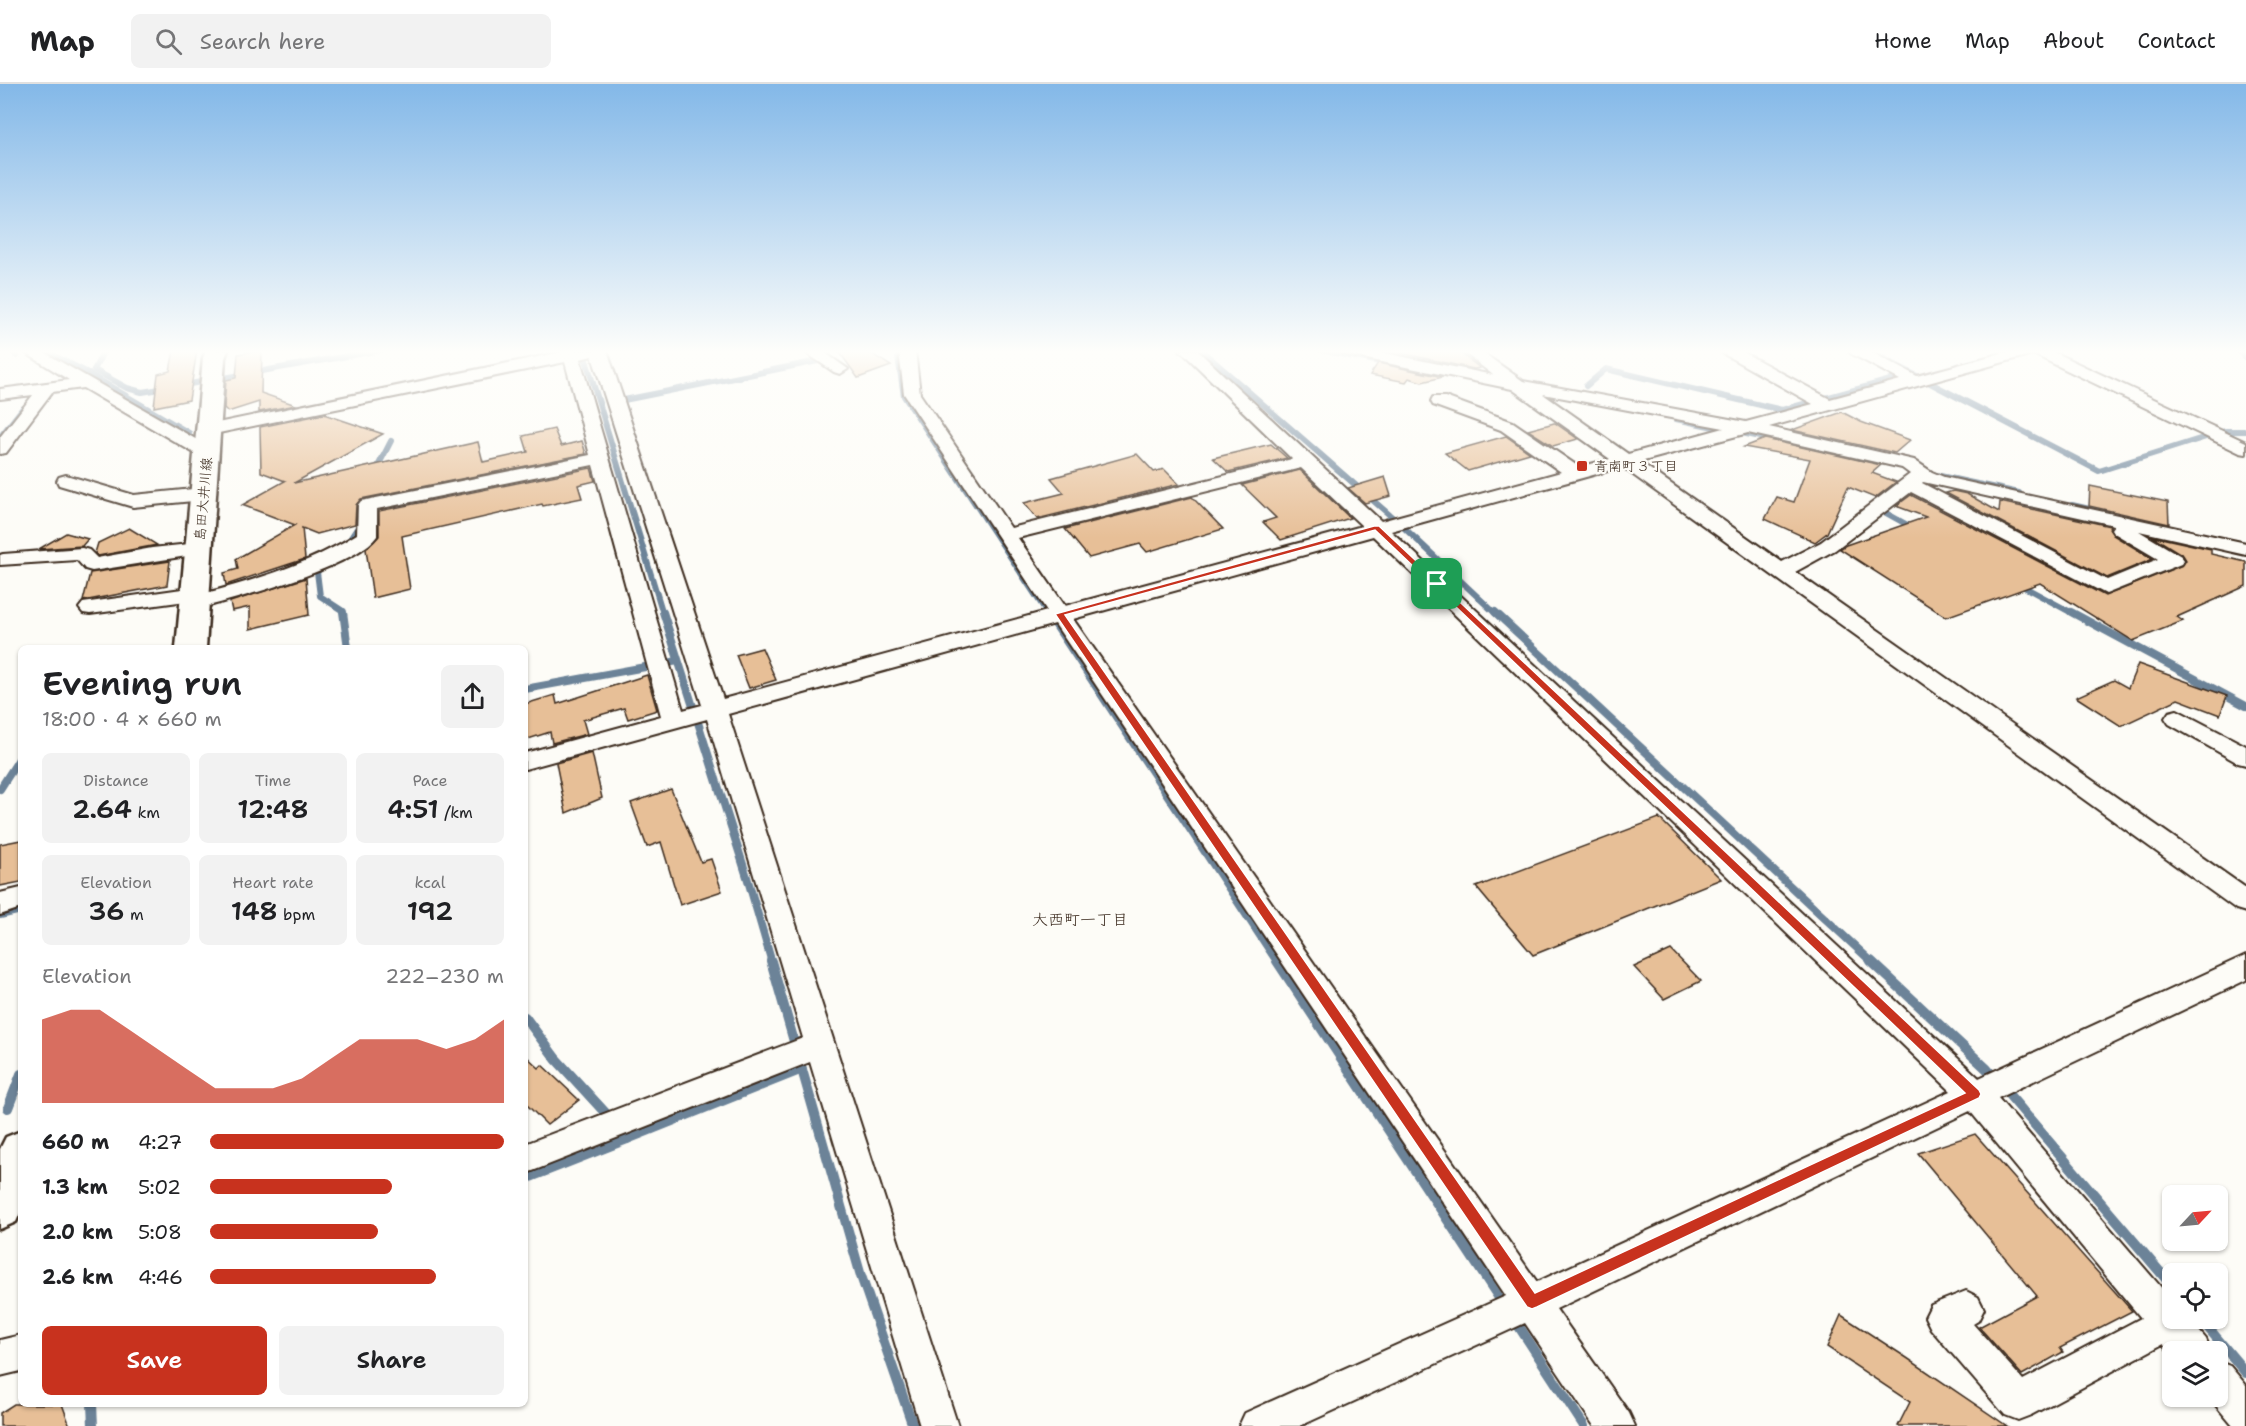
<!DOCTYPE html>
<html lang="en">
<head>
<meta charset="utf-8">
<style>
  :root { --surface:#fff; --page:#f2f2f2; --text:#202124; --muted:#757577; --line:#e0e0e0; --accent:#c8321e }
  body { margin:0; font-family:"Shantell Sans","Klee One",sans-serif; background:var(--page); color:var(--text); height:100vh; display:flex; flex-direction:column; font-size:22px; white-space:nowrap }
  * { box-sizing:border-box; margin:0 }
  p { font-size:20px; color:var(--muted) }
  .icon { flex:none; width:33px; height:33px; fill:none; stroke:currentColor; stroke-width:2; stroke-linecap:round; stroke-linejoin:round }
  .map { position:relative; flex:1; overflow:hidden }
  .drawer { position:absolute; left:18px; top:561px; width:510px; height:762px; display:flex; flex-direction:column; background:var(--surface); border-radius:9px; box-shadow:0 2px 4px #0004 }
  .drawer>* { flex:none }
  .needle { width:39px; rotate:64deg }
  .tools { position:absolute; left:2162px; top:1101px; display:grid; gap:12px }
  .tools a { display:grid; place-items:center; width:66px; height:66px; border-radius:9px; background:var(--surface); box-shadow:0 2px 4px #0004; font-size:30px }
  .pin { position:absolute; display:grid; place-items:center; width:51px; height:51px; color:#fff; margin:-26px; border-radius:12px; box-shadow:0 3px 9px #0006 }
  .round { display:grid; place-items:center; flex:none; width:63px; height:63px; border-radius:9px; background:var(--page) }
  .headline { display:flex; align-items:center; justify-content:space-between; height:102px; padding:0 24px }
  h1 { font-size:33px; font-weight:600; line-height:45px }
  .figures { display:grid; grid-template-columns:repeat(3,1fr); gap:9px; height:102px; padding:6px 24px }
  .figures div { display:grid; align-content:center; border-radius:9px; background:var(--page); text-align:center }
  .figures b { font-size:26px; font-weight:600 }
  .figures small { font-size:16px; font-weight:400 }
  .figures p { font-size:16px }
  .chart { height:168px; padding:12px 24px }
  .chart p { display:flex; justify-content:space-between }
  .chart svg { width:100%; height:108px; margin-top:6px; fill:var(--accent); opacity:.7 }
  .action { display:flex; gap:12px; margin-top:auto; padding:12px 24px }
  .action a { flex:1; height:69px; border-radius:9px; background:var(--accent); color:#fff; font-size:24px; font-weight:600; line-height:69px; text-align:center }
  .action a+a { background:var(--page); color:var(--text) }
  ul { padding:0 24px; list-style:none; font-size:20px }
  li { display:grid; grid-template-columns:96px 72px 1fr; align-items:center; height:45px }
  li i { height:15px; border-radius:8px; background:var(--accent) }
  header { display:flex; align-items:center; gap:36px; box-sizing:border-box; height:84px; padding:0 30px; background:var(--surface); border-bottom:2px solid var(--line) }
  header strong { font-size:28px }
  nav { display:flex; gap:33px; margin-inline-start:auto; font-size:21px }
  .search { width:420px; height:54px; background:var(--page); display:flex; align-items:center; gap:15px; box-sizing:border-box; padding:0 21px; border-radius:9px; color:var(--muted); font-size:22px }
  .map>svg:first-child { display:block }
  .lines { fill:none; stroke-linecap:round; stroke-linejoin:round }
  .stream-far2 { stroke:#6c8398; stroke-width:6 }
  .stream-far1 { stroke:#6c8398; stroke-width:8 }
  .stream { stroke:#6c8398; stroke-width:10 }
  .building { fill:#e7bf97; stroke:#3b2a1e; stroke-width:1.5 }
  .street-casing { stroke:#3b2a1e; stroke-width:4 }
  .secondary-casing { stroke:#3b2a1e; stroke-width:5 }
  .street { fill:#fdfcf7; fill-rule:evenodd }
  .secondary { fill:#fdfcf7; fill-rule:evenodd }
  .route { fill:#c8321e; stroke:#fff; stroke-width:1.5; fill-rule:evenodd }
  .poi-dot { fill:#c8321e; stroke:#fdfcf7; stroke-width:2 }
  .labels { text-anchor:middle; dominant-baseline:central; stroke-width:4.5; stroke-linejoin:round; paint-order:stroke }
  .far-poi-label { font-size:14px; fill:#3b2a1e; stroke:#fdfcf7; text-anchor:start }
  .far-street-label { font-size:14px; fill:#3b2a1e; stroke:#fdfcf7 }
  .neighbourhood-label { font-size:16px; fill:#3b2a1e; stroke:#fdfcf7 }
</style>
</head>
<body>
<header>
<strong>Map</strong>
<div class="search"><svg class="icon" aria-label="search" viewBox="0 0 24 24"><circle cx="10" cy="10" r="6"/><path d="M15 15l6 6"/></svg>Search here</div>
<nav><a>Home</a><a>Map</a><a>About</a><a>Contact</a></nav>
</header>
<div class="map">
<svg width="2246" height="1342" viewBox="0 0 2246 1342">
  <rect width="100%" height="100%" fill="#fdfcf7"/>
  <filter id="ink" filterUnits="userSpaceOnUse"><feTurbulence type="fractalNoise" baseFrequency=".0167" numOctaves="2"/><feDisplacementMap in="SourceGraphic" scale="12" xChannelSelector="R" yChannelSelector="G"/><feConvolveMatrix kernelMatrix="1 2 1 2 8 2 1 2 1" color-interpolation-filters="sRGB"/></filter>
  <g filter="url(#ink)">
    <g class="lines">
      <!-- stream-far2 -->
      <g class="stream-far2">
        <path d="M10,266L17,272"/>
        <path d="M43,266L86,288L189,349"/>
        <path d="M104,266L94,286L127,304L142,308L166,304"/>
        <path d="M586,266V276L663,530"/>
        <path d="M897,266L904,312L1048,530"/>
        <path d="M1201,266L1400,440L1496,530"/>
        <path d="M1321,266L1419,286"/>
        <path d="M1867,266L2099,387L2225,347H2246"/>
        <path d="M2237,266L2246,274"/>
        <path d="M184,301L381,266"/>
        <path d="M1586,302L1606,285L1782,326L1905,292"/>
        <path d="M624,316L818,277"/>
        <path d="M1676,335L1864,375"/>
        <path d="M0,353L22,325"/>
        <path d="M374,390L391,357"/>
        <path d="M1931,390L2019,409"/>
        <path d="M2072,421L2107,429"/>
        <path d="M1886,429L1913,444"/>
        <path d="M347,460L358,443L369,405"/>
        <path d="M325,481L317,488L320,512L343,527V530"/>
        <path d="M2017,499L2074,530"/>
      </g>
      <!-- stream-far1 -->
      <g class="stream-far1">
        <path d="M343,528L348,564"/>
        <path d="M663,528L747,793L772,879"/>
        <path d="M1047,528L1278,879"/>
        <path d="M1495,528L1873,879"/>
        <path d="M2071,528L2246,622"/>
        <path d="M525,605L678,577"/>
        <path d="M0,705L21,672"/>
        <path d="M0,831L21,826"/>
      </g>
      <!-- stream -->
      <g class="stream">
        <path d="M771,877L861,1192L913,1342"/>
        <path d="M1277,877L1505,1223"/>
        <path d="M1871,877L1987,985L2172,1202"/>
        <path d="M525,933L556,975L611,1035"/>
        <path d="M8,1024L21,990"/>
        <path d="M618,1045L627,1055L802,985"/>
        <path d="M525,1095L627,1055"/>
        <path d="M2200,1234L2246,1289"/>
        <path d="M1514,1235L1584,1342"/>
        <path d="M92,1320L93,1342"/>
      </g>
    </g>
    <!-- building -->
    <g class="building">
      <path d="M174,266H197L189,316L154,323L158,290L170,287Z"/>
      <path d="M262,266L261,309L296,321L259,328V318L228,328L224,324L226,296L236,294L238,270Z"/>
      <path d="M838,266H866L891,282L858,294Z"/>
      <path d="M1387,266H1456L1480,284L1474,285Z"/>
      <path d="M1378,279L1443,293L1422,298L1409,294L1406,298L1370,291Z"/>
      <path d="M1842,328L1861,338L1910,356L1895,369L1792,346Z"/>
      <path d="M324,330L383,350L294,399L478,358L483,378L528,368L523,352L554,345L561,362L582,357L586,370L361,415L356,421L355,440L317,450L302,444L305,475L226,501L224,489L238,485L236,475L295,441L242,421L285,397L261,388L260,343Z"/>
      <path d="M1554,339H1555L1578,355L1553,362L1528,346Z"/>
      <path d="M1506,352L1530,369L1468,387L1445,369Z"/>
      <path d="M1765,355L1881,381L1872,389L1896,398L1875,414L1848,403L1827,449L1815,458L1765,435L1777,413L1794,418L1810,375L1744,363Z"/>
      <path d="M1271,360L1287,374L1228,388L1213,374Z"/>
      <path d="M1137,370L1154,388L1164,385L1179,400L1037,435L1024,419L1064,409L1051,394Z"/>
      <path d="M591,384L595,397L578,401L582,414L543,422L542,420L402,452L410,505L373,514L366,465L379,452V427Z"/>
      <path d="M1300,386L1350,434L1281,456L1263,438L1276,434L1242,401Z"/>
      <path d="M1385,393L1391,412L1365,419L1348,404Z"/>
      <path d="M2090,402L2168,418L2169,440L2089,422Z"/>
      <path d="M1953,407L1967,410L1999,428L2000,418L2110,442L2109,445L2113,451L2153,475L2107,494L1946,409Z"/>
      <path d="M1911,411L2105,512L2183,481L2186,476L2183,471L2152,452L2211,465V470L2246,478V502L2177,533L2183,537L2133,557L2040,499L1946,533L1840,465L1846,461L1926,433L1896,422Z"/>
      <path d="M1192,413L1223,445L1147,468L1140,460L1089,474L1065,445Z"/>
      <path d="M129,444L157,461L98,472L95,469L98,459Z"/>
      <path d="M66,449L88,455L82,462L39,465Z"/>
      <path d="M170,477L167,501L83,517L90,489Z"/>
      <path d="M306,494L309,531L250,545V523L232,527L230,518Z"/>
      <path d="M762,564L776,596L749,604L736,571Z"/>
      <path d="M2138,580L2227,612L2220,631L2178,615L2121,642L2076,613L2114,596L2128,604Z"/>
      <path d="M647,591L657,626L628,635L624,624L583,636L587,650L552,659L550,648L525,656V620L555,611L557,620Z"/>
      <path d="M592,669L602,714L566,729L556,679Z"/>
      <path d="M671,705L701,778L711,775L722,807L680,821L661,758L647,763L631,719Z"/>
      <path d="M1659,734L1721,795L1533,871L1476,803Z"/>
      <path d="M21,756V798L0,802V760Z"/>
      <path d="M1671,866L1701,897L1664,915L1634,883Z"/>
      <path d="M525,971L539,984L542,981L579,1016L547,1041L525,1019Z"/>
      <path d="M1975,1050L2132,1227L2060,1264L2063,1268L2022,1291L1979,1243L2037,1212L1918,1069Z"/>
      <path d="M1841,1231L1907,1274L2007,1342H1898L1910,1318L1827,1263Z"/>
      <path d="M14,1320H62L70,1342H0V1329Z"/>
    </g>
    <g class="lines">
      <defs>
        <g id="street">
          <path d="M21,266H40L213,365L216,369L213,373H201L83,304L52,308L6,369L0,370V353L33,311L0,315V305L69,296Z"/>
          <path d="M571,266H607L723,615L1047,527L904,310L899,266H915L920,310L1011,444L1292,375L1180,266H1197L1381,437L1561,388L1501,346L1433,321L1431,317L1433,313H1445L1513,338L1579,383L1610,375L1512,305L1348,271L1342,269L1340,266H1370L1493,291L1461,266H1479L1523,297L1746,338L1813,320L1722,269L1720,266H1739L1830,315L1900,296L1850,269L1848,266H1867L1917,292L2013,266H2049L2246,358V370L2240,369L2033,270L1769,343L1914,376L1932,388L1944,393L2246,459V471L2139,447L2181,472L2184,476L2181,480L2106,510L1911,408L1835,466L1795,488L2246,804V828L2236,825L1622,383L1391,447L1979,994L2246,871V896L1998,1014L2172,1216V1234H2188L2206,1255L2211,1268H2172V1271L2163,1260L2031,1331L2018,1336L2005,1331L1931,1245L1925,1233L1931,1221L1966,1207L1978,1213L1984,1225L1978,1237L1973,1240L2023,1296L2141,1234L1970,1027L1556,1225L1629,1329L1635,1342H1594L1525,1239L1300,1342H1239L1245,1329L1506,1212L1055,540L728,630L958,1342H920L810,978L525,1090V1060L803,954L707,635L525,685V669L661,632L593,381L377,425V452C355,483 241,513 202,524L195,525L188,524L185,519L186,517L90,530L83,529L79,524L83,519L90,518L196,503L203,505L206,509C259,495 311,479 357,450L358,421L361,417L590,371L565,278L209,351L203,350L200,346L203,342ZM592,272L702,621L683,626L580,275ZM1543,310L1724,344L1628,370ZM1748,349L1902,384L1910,390L1821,458L1782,478L1640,378ZM1301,384L1362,442L1065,522L1018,454ZM1923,398L2114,441L2111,445L2114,449L2158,475L2107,496L1922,399ZM1373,452L1951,1007L1537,1198L1073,535Z"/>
          <path d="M802,266H821L848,285L840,290L834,288Z"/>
          <path d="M66,391L134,411L203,404L210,406L212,410L210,414L203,416L133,423L59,401L57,397L59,393Z"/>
          <path d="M199,459L206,461L209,465L206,469L92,487L85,485L77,476L0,481V471L3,470L82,464L89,466L97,474L152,464Z"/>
          <path d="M2177,626L2246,662V681L2238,679L2169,640L2165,634L2169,628Z"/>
          <path d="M21,804V824L0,831V809Z"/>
          <path d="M21,1251V1287L0,1292V1256Z"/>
          <path d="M2217,1277L2230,1282L2246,1301V1342H2233L2208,1312H2217Z"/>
        </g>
        <g id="secondary">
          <path d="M206,266H228L225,274L206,564H176L203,274Z"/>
          <path d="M21,1047V1127L16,1138L0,1145V1065L6,1053Z"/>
        </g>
      </defs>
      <!-- street casing -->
      <use href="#street" class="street-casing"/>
      <!-- secondary casing -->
      <use href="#secondary" class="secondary-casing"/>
      <!-- street -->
      <use href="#street" class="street"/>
      <!-- secondary -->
      <use href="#secondary" class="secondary"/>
    </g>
  </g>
  <!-- sky -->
  <linearGradient id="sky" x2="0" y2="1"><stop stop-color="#83b8e8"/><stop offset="0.59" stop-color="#fefefb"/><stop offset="1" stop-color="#fefefb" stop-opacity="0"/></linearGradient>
  <rect width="2246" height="454" fill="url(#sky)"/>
  <!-- route -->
  <path class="route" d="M1374,442H1379L1979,1006L1981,1010L1979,1014L1537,1223L1532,1225L1527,1223L1055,530ZM1375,446L1434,502L1965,1009L1535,1209L1065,531Z"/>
  <!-- markers -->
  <rect class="poi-dot" x="1576" y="376" width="12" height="12" rx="3"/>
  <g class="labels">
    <!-- far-poi labels -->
    <g class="far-poi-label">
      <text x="1594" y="382">青南町３丁目</text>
    </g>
    <!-- far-street labels -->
    <g class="far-street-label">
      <text transform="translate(203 415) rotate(-85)">島田大井川線</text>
    </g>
    <!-- neighbourhood labels -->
    <g class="neighbourhood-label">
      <text x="1080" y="835">大西町一丁目</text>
    </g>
  </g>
</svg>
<div class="tools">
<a><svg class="needle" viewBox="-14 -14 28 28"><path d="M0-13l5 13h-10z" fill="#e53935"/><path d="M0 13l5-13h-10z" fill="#757577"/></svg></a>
<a><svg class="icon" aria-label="locate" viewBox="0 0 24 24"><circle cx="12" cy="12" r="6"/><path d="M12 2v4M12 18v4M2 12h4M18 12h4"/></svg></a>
<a><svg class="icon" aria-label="layers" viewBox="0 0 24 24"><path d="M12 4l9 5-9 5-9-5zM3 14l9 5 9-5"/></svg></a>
</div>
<div class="pin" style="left:1437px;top:500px;background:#1e9e55"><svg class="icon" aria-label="arrive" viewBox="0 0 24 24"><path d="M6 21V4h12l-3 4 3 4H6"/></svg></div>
<section class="drawer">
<div class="headline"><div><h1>Evening run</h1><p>18:00 · 4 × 660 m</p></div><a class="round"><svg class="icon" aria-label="share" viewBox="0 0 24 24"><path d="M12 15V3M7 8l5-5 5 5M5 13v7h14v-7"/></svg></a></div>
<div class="figures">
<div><p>Distance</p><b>2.64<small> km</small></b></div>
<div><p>Time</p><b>12:48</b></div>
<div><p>Pace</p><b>4:51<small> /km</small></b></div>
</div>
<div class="figures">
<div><p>Elevation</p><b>36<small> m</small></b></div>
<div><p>Heart rate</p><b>148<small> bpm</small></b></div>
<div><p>kcal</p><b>192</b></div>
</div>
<div class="chart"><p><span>Elevation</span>222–230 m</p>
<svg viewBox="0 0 160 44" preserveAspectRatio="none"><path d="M0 44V10L10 6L20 6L30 14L40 22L50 30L60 38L70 38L80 38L90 34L100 26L110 18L120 18L130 18L140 22L150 18L160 10V44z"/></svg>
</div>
<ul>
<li><b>660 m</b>4:27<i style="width:100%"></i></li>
<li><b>1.3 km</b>5:02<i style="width:62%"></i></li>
<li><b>2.0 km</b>5:08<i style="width:57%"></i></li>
<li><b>2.6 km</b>4:46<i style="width:77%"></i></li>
</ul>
<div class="action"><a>Save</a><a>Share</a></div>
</section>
</div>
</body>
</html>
